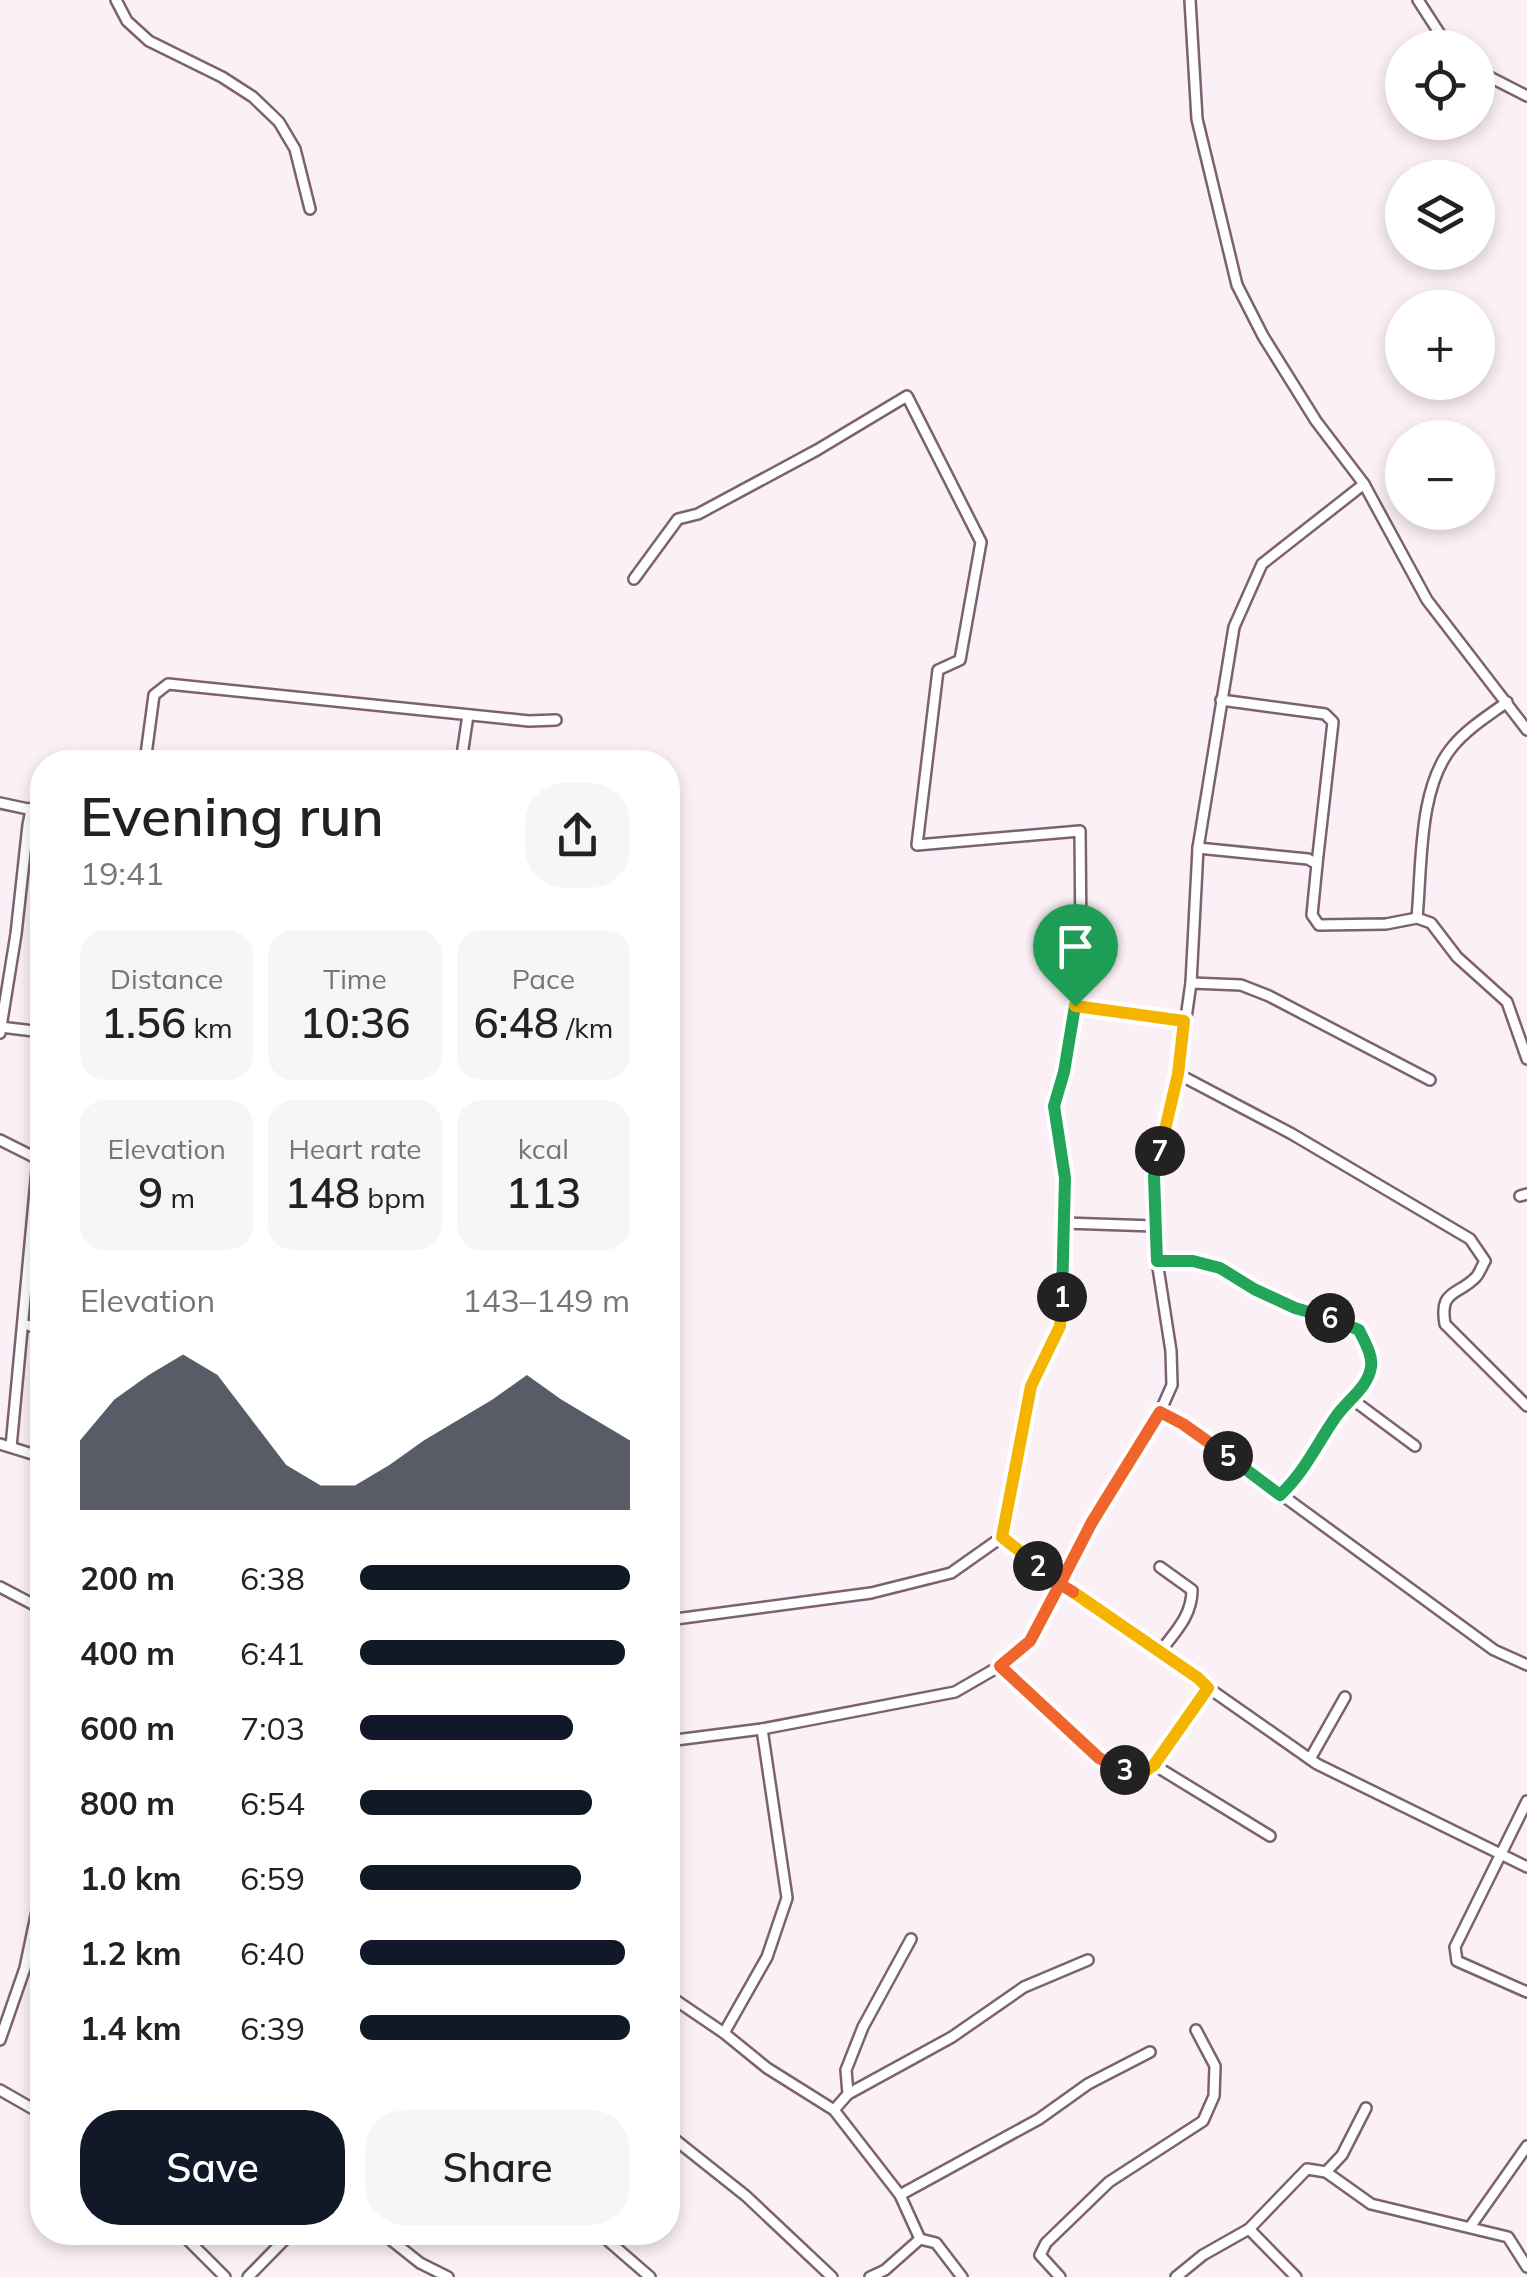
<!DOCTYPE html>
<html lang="en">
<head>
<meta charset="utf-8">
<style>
  :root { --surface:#fff; --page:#f6f6f6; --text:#222; --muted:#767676; --accent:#111827 }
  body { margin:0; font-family:Mulish,sans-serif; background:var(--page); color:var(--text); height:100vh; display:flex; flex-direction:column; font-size:38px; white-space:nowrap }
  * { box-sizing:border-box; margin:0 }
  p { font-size:32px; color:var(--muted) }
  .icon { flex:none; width:55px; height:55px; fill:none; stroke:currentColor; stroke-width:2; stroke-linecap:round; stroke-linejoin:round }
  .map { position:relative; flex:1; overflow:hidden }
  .sheet { position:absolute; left:30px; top:750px; width:650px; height:1495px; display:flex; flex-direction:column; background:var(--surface); border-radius:40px; box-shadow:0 5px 15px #0003 }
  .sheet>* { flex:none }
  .controls { position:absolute; left:1385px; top:30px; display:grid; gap:20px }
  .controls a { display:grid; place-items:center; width:110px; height:110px; border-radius:50%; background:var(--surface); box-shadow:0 5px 15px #0003; font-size:50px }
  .pin { position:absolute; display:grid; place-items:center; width:85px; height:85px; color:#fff; margin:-102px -42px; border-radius:50% 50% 50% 0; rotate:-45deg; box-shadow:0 0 10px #0007 }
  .pin .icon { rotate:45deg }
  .km { position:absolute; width:50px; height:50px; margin:-25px; border-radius:50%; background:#222; color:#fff; font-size:28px; line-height:50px; text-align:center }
  .round { display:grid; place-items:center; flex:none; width:105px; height:105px; border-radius:40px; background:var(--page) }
  .head { display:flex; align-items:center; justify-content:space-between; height:170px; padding:0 50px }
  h1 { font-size:55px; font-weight:600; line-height:75px }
  .metrics { display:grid; grid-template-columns:repeat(3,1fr); gap:15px; height:170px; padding:10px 50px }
  .metrics div { display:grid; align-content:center; border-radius:25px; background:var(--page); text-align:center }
  .metrics b { font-size:42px; font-weight:600 }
  .metrics small { font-size:28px; font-weight:400 }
  .metrics p { font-size:28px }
  .chart { height:280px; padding:20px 50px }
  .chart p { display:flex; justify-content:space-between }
  .chart svg { width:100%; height:180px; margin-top:10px; fill:var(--accent); opacity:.7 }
  .action { display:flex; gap:20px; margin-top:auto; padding:20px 50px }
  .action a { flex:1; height:115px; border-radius:40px; background:var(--accent); color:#fff; font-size:40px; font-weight:600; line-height:115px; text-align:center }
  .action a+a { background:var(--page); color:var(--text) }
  ul { padding:0 50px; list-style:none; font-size:32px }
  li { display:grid; grid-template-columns:160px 120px 1fr; align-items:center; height:75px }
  li i { height:25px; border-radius:12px; background:var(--accent) }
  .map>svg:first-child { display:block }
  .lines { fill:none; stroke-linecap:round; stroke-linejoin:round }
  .street-casing { stroke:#7c6271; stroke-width:14 }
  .street { stroke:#fff; stroke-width:9 }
  .split-1-casing { stroke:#fff; stroke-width:20 }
  .split-2-casing { stroke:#fff; stroke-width:20 }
  .split-3-casing { stroke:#fff; stroke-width:20 }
  .split-4-casing { stroke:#fff; stroke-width:20 }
  .split-5-casing { stroke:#fff; stroke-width:20 }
  .split-6-casing { stroke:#fff; stroke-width:20 }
  .split-7-casing { stroke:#fff; stroke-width:20 }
  .split-8-casing { stroke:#fff; stroke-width:20 }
  .split-1 { stroke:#22a559; stroke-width:12 }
  .split-2 { stroke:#f5b400; stroke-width:12 }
  .split-3 { stroke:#f0652b; stroke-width:12 }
  .split-4 { stroke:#f5b400; stroke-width:12 }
  .split-5 { stroke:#f0652b; stroke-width:12 }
  .split-6 { stroke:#22a559; stroke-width:12 }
  .split-7 { stroke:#22a559; stroke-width:12 }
  .split-8 { stroke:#f5b400; stroke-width:12 }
</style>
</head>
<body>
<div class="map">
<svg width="1527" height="2277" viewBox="0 0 1527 2277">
  <rect width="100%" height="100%" fill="#fcf0f7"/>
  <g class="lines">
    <defs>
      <g id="street">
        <path d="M116,0L127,21L149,41L222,77L253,97L279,122L295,149L310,209"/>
        <path d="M1190,0L1197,119L1237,285L1263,336L1316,421L1364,484L1427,600L1527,730"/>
        <path d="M1418,0L1449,48"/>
        <path d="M1478,71L1527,96"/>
        <path d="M634,579L678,519L698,514L817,450L907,396L981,542L960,660L938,670L917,845L1080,831L1081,943L1075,1005L1065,1072L1054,1105L1065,1178L1060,1327L1031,1386L1002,1537L951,1573L871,1593L668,1620"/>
        <path d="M1221,700L1325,714L1333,722L1317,864"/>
        <path d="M145,762L154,695L168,684L529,721L556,720"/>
        <path d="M461,762L468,715"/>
        <path d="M0,803L28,809L39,807"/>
        <path d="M1198,848L1308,859L1317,864L1312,915L1319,925L1386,924L1417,918L1431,923L1457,957L1507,1002L1527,1059"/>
        <path d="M1417,918C1422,865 1418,787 1453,746C1468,728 1488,716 1507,702"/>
        <path d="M1191,983L1241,985L1269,996L1430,1080"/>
        <path d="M1075,1005L1184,1021"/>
        <path d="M0,1027L42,1032"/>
        <path d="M0,1033L16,934L28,825L30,815L42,804"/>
        <path d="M1178,1074L1292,1134L1470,1239L1485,1261C1484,1262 1478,1276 1476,1277C1458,1296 1439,1289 1445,1324L1527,1406"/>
        <path d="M0,1140L38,1159L11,1447"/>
        <path d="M1520,1196L1527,1194"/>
        <path d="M1064,1223L1155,1226"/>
        <path d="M1157,1261H1193L1220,1268L1254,1289L1295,1308L1359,1330C1364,1341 1373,1355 1371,1367C1367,1388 1346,1401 1335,1418C1317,1444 1304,1473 1280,1495"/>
        <path d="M23,1324L42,1329"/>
        <path d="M1353,1400L1415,1446"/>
        <path d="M1160,1412L1212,1444L1494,1650L1527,1665"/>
        <path d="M0,1444L42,1457"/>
        <path d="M1002,1537L1060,1584L1317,1764L1527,1867"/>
        <path d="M0,1587L42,1609"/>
        <path d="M1160,1652C1175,1632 1192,1616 1192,1590L1160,1567"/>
        <path d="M1000,1666L1099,1757L1138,1776L1154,1765L1208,1688"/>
        <path d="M668,1741L762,1729L955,1692L1000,1666L1030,1641L1092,1522L1160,1412L1172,1385L1171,1351L1157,1261L1154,1176L1178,1074L1191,983L1198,848L1234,627L1262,564L1364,484"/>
        <path d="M1310,1759L1345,1697"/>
        <path d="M1154,1765L1270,1836"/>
        <path d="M1527,1801L1455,1947L1457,1961L1527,1992"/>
        <path d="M668,1995L724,2033L767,2068L834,2110L900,2195L920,2239"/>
        <path d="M724,2033L767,1957L787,1898L762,1729"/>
        <path d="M0,2040L25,1968L42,1887"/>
        <path d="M0,2090L42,2114"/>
        <path d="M848,2094L952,2037L1024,1987L1088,1960"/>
        <path d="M834,2110L848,2094L846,2070L863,2027L911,1939"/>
        <path d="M668,2134L746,2196L832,2277"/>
        <path d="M1326,2172L1371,2204L1508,2237L1527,2267"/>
        <path d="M900,2195L1039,2119L1088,2084L1150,2052"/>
        <path d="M1470,2227L1527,2146"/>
        <path d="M1249,2229L1296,2277"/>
        <path d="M180,2232L225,2277"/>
        <path d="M381,2232L420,2263L448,2277"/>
        <path d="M598,2232L650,2277"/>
        <path d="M248,2277L292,2232"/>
        <path d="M870,2277L885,2270L920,2239L936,2243L962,2277"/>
        <path d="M1060,2277L1040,2255L1046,2243L1109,2182L1203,2121L1214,2096L1215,2066L1196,2030"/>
        <path d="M1176,2277L1203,2255L1249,2229L1307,2169L1326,2172L1342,2155L1366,2108"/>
      </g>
    </defs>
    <!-- street casing -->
    <use href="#street" class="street-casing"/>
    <!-- street -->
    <use href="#street" class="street"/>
  </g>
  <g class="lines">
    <defs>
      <path id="split-1" d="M1062,1297L1065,1178L1054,1106L1064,1072L1075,1006"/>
      <path id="split-2" d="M1038,1566L1002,1537L1031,1386L1060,1326L1062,1297"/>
      <path id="split-3" d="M1038,1566L1060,1584L1030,1641L1000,1666L1099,1758L1125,1770"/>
      <path id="split-4" d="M1073,1592L1198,1678L1208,1688L1154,1765L1138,1776L1125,1770"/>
      <path id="split-5" d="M1073,1592L1060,1584L1092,1522L1160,1412L1183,1424L1228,1456"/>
      <path id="split-6" d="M1228,1456L1280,1495C1304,1473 1317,1444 1335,1418C1346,1401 1368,1388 1371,1367C1373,1355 1364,1341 1359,1330L1330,1318"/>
      <path id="split-7" d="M1160,1151L1154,1176L1157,1261H1193L1220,1268L1254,1289L1295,1308L1330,1318"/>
      <path id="split-8" d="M1075,1006L1184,1021L1178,1074L1160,1151"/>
    </defs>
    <!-- split-1 casing -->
    <use href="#split-1" class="split-1-casing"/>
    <!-- split-2 casing -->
    <use href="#split-2" class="split-2-casing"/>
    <!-- split-3 casing -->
    <use href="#split-3" class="split-3-casing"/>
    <!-- split-4 casing -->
    <use href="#split-4" class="split-4-casing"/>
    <!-- split-5 casing -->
    <use href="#split-5" class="split-5-casing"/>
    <!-- split-6 casing -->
    <use href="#split-6" class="split-6-casing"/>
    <!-- split-7 casing -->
    <use href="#split-7" class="split-7-casing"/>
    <!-- split-8 casing -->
    <use href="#split-8" class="split-8-casing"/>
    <!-- split-1 -->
    <use href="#split-1" class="split-1"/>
    <!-- split-2 -->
    <use href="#split-2" class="split-2"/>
    <!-- split-3 -->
    <use href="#split-3" class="split-3"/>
    <!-- split-4 -->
    <use href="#split-4" class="split-4"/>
    <!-- split-5 -->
    <use href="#split-5" class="split-5"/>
    <!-- split-6 -->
    <use href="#split-6" class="split-6"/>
    <!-- split-7 -->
    <use href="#split-7" class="split-7"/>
    <!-- split-8 -->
    <use href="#split-8" class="split-8"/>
  </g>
</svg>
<div class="controls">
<a><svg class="icon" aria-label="locate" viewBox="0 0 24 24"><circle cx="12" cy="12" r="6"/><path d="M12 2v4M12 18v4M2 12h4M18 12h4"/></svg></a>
<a><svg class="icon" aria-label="layers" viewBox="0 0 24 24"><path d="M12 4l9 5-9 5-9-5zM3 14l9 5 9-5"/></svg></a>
<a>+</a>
<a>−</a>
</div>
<div class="pin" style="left:1075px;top:1006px;background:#1e9e55"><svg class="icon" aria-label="arrive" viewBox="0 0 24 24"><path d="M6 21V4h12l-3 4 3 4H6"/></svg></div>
<b class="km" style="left:1062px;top:1297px">1</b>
<b class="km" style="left:1038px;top:1566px">2</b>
<b class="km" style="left:1125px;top:1770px">3</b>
<b class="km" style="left:1228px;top:1456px">5</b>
<b class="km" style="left:1330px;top:1318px">6</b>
<b class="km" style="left:1160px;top:1151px">7</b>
<section class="sheet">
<div class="head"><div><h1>Evening run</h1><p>19:41</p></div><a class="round"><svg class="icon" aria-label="share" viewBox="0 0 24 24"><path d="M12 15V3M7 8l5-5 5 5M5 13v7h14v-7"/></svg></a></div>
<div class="metrics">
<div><p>Distance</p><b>1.56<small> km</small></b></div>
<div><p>Time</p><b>10:36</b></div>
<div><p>Pace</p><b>6:48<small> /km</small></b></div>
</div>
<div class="metrics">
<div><p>Elevation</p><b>9<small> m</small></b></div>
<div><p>Heart rate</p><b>148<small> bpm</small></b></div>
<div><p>kcal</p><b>113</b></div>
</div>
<div class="chart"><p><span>Elevation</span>143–149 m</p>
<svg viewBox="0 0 160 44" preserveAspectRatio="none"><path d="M0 44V27L10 17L20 11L30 6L40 11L50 22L60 33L70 38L80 38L90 33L100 27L110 22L120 17L130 11L140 17L150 22L160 27V44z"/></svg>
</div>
<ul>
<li><b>200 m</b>6:38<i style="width:100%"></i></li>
<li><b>400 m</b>6:41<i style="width:98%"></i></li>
<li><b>600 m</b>7:03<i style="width:79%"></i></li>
<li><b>800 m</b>6:54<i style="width:86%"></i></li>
<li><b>1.0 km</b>6:59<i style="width:82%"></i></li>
<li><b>1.2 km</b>6:40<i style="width:98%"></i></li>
<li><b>1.4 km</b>6:39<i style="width:100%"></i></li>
</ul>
<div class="action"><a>Save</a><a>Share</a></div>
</section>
</div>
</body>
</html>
